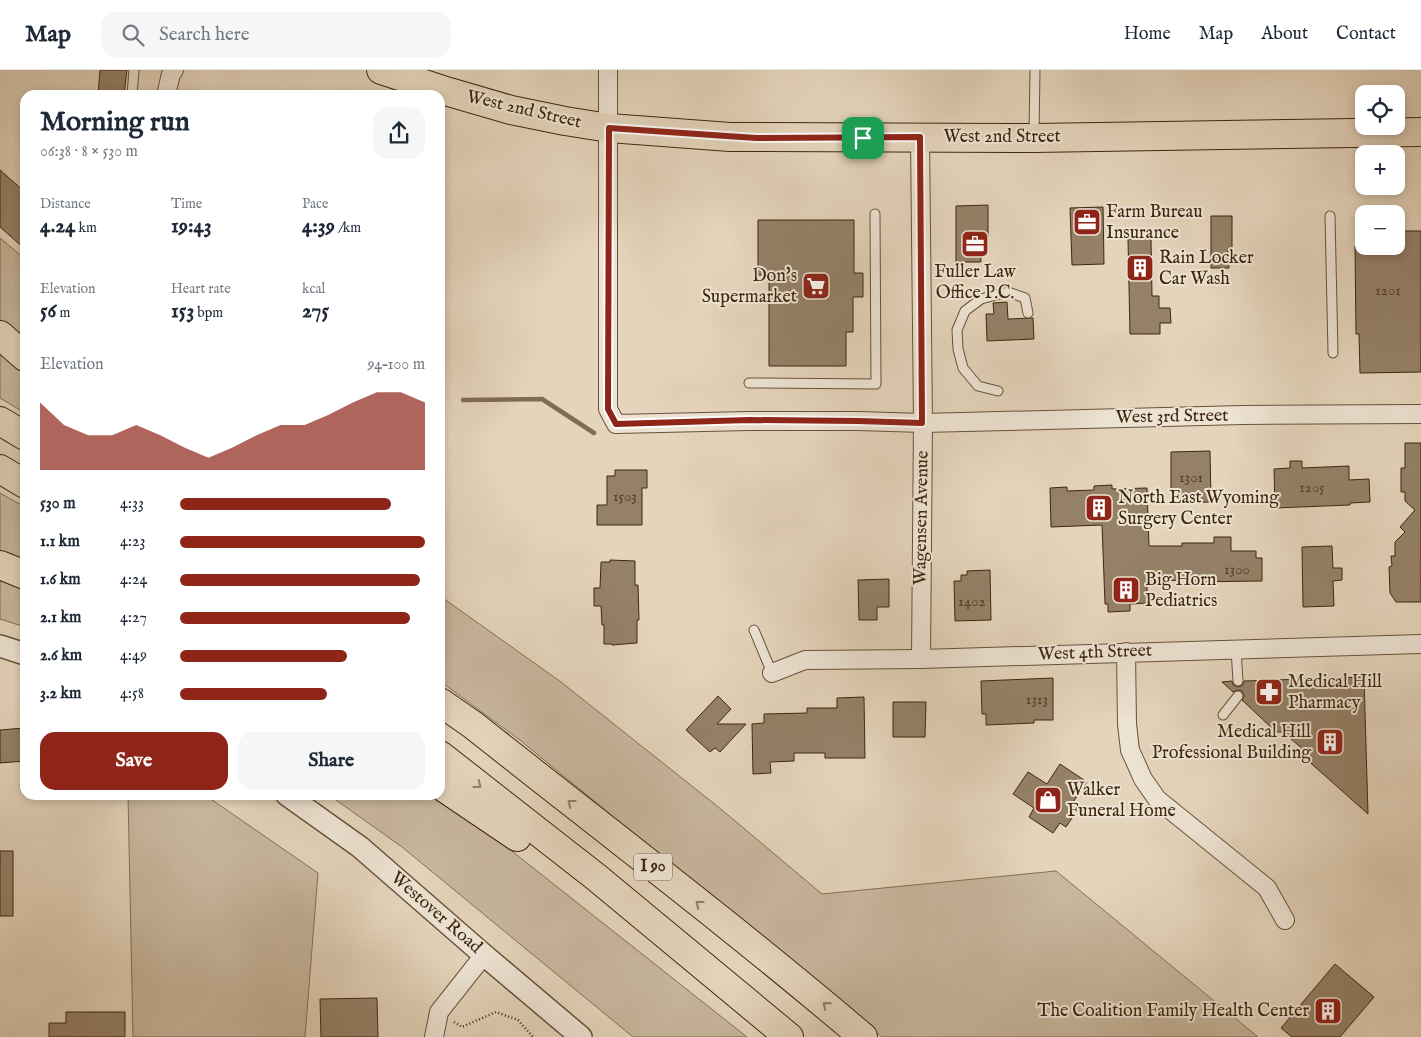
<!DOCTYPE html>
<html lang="en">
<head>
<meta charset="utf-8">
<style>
  :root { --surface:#fff; --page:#f6f6f7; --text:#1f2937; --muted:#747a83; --line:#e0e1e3; --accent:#8f2418 }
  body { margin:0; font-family:"IM FELL English",serif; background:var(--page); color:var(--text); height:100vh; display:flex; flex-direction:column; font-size:19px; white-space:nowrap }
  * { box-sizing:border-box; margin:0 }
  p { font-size:16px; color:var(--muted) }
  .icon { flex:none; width:28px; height:28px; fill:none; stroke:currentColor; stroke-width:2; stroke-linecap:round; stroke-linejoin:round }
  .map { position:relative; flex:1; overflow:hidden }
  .panel { position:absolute; left:20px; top:20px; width:425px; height:710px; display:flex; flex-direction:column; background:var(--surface); border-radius:15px; box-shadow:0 2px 8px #0003 }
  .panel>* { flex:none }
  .controls { position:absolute; left:1355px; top:15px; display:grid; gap:10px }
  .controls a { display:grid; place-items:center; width:50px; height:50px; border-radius:10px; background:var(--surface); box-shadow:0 2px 8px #0003; font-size:25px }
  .pin { position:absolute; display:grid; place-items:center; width:42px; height:42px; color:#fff; margin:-21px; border-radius:10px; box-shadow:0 2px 8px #0006 }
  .round { display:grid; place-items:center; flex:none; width:52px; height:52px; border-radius:15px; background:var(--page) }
  .summary { display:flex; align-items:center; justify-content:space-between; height:85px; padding:0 20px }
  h1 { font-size:28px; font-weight:700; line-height:38px }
  .stats { display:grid; grid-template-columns:repeat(3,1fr); gap:8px; height:85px; padding:5px 20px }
  .stats div { display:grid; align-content:center }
  .stats b { font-size:21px; font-weight:700 }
  .stats small { font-size:14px; font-weight:400 }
  .stats p { font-size:14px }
  .chart { height:140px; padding:10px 20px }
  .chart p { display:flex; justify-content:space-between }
  .chart svg { width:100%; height:90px; margin-top:5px; fill:var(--accent); opacity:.7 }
  .primary-button { display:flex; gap:10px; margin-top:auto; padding:10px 20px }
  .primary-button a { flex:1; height:58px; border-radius:15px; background:var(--accent); color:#fff; font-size:20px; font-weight:700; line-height:58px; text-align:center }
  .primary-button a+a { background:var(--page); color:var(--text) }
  ul { padding:0 20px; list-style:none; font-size:16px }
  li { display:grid; grid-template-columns:80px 60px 1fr; align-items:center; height:38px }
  li i { height:12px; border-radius:6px; background:var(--accent) }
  header { display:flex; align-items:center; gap:30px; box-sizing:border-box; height:70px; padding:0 25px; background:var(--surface); border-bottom:1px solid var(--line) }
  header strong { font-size:24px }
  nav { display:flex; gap:28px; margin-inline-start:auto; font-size:18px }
  .search { width:350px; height:45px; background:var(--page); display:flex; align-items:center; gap:12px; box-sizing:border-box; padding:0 18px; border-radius:15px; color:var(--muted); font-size:19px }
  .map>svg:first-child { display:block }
  .green { fill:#c8b79e; stroke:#846f56 }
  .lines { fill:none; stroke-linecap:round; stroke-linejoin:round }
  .stream { stroke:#806b53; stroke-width:4.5 }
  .building { fill:#958168; stroke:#3f270f }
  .service-casing { stroke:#68523a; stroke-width:11 }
  .minor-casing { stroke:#68523a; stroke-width:20 }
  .tertiary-casing { stroke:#68523a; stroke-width:24 }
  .primary-casing { stroke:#3f270f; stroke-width:30 }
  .motorway-casing { stroke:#3f270f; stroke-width:30 }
  .path { stroke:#3f270f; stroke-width:2.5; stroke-dasharray:1 2.5; stroke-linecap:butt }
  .service { stroke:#ede3d3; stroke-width:9 }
  .minor { stroke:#ede3d3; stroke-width:18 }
  .tertiary { stroke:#ede3d3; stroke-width:21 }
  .primary { stroke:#e4d4bb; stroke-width:28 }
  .motorway { stroke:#e4d4bb; stroke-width:28 }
  .oneway { stroke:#927e65 }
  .route-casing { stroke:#fff; stroke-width:10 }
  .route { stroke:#8f2418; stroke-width:6 }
  .labels { text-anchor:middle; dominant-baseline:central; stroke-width:4; stroke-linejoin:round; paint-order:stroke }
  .number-label { font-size:15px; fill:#543e25 }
  .shield { fill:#ede3d3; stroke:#735f4a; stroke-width:1 }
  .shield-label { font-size:16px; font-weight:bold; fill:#3f270f }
  .street-label { font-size:18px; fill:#3f270f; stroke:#ede3d3 }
  .poi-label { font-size:18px; fill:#3f270f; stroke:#ede3d3; text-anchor:start }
</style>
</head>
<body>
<header>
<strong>Map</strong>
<div class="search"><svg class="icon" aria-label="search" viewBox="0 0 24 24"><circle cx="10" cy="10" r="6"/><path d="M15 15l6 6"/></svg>Search here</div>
<nav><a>Home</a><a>Map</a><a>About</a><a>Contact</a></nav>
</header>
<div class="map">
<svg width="1421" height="967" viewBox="0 0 1421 967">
  <rect width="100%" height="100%" fill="#e4d4bb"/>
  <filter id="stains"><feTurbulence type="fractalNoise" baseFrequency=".004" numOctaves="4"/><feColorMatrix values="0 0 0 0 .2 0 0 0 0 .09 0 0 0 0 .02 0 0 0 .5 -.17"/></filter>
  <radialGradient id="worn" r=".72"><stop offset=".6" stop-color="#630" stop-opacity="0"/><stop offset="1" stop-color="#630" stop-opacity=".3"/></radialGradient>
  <!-- green -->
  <g class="green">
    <path d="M0,168L25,189V277L0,255Z"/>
    <path d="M0,276L25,299V343L0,328Z"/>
    <path d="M0,423L25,437V495L0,485Z"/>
    <path d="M0,505L25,515V557L0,549Z"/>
    <path d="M440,526L561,612L722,740L822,824L1056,801L1258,967H882L521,671L440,611Z"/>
    <path d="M128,725H205L318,803L305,967H133Z"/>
    <path d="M329,725H433L484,759L747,967H633L402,777Z"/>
  </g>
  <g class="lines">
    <!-- stream -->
    <path class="stream" d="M463,330L542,329L594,363"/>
  </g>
  <!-- building -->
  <g class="building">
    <path d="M100,0H127L124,25H98Z"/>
    <path d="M0,100L25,122V179L0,157Z"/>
    <path d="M988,135V167H980L981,192H956V136Z"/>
    <path d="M1103,137L1104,194L1072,195L1070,138Z"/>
    <path d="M1211,146H1232V180H1228L1229,198H1211Z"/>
    <path d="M758,150H854V203H863V227H853V262H846V296H769V205H758Z"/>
    <path d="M1396,161H1421V302L1360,303L1359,264H1356L1355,176H1396Z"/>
    <path d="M1128,169H1151L1152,226H1159V238H1170L1171,253H1160V264H1130Z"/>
    <path d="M1007,232L1008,249L1033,248L1034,269L987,271L986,244H994L993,233Z"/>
    <path d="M1405,373H1421V532H1396L1390,523L1389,497L1392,496L1391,486H1395V472L1405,462L1400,457L1415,440L1405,431V422H1401V398H1405Z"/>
    <path d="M1210,381L1211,432L1171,433V382Z"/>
    <path d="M1290,391H1302V398L1349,396V410L1369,409L1370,432L1350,433V435L1275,438L1274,399L1290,398Z"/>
    <path d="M615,400H647V418H642V455H597V435H607V406H615Z"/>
    <path d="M1112,415V419L1147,418L1149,476H1182V473H1214V467H1231V481H1256V488H1262V511L1186,512V510L1147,511V533L1130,534V541L1108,542V534H1105L1102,455L1051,457L1050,418L1067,417V421L1094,420V416Z"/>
    <path d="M1332,476L1333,498H1342V510L1333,511L1334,536L1303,537L1302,477Z"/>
    <path d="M610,490L635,491V515H638L639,550H637V573L612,575V574H604V555H602L601,536H594V518H600L601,492H610Z"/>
    <path d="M990,500L991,550L955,551L954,511H961V505H967V501Z"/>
    <path d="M889,509V537H877V550H859L858,510Z"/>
    <path d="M1364,607L1368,744L1305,688V681L1283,662H1276L1242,630L1244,626L1242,621L1238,620L1233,622L1222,612L1232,611L1233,615L1238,617L1242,616L1244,611Z"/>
    <path d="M1053,608V650H1034V653L986,655V644H982L981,611Z"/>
    <path d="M718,626L731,639L717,654H746L720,682L715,678L710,682L686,660Z"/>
    <path d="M864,627L865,688H825V683H794V691L770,692L771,703L753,704L752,654L764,653V644L807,643V638H837V628Z"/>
    <path d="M893,632H926L925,667H893Z"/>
    <path d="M24,658L25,691L0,693V660Z"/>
    <path d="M1060,694L1087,712L1071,735L1078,739L1066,757L1060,753L1053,763L1029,747L1034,738L1013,724L1028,702L1047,714Z"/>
    <rect x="0" y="781" width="13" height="65"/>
    <path d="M1335,894L1374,927L1340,967H1292L1281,958Z"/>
    <path d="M377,928L378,967H321L320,929Z"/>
    <path d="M66,942H125V967H49V953H66Z"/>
  </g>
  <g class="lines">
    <defs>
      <g id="service">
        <path d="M132,25L134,0"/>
        <path d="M1034,65L1035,0"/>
        <path d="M1330,146L1333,283"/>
        <path d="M749,313L876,314L875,144"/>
        <path d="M998,321L978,316L963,298L958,279L957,260L965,241L981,229L1008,222L1025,228L1028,243"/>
        <path d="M754,560L772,603"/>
        <path d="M1236,579L1238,611"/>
        <path d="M1223,645L1238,626"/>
      </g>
      <g id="minor">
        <path d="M608,0V339L616,354L749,351H858L923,353L1243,345L1421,344"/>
        <path d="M166,25L171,4L174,0"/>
        <path d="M920,67L923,353L921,589"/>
        <path d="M1126,582L1127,654L1130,680L1143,709L1157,729L1267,818L1285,850"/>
        <path d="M772,603L805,590L921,589L1421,574"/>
        <path d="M434,967L439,942L484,885"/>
      </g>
      <g id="tertiary">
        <path d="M0,576L25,584"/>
        <path d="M287,725L360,777L484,885L581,967"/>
      </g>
      <path id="primary" d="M381,0L449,22L511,40L565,51L609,58L730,67L1034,68L1421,62"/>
      <g id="motorway">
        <path d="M0,265L25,287"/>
        <path d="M0,351L25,366"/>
        <path d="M0,399L25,414"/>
        <path d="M0,495L25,505"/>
        <path d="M440,632L473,655C603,758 736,859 863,967"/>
        <path d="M440,685L596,807L789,967"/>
        <path d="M440,715L517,767"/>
      </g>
    </defs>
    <!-- service casing -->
    <use href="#service" class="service-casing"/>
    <!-- minor casing -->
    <use href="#minor" class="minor-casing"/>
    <!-- tertiary casing -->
    <use href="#tertiary" class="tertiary-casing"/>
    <!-- primary casing -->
    <use href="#primary" class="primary-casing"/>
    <!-- motorway casing -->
    <use href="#motorway" class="motorway-casing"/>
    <!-- path -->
    <path class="path" d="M454,952L462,957L496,942L518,950L533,967"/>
    <!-- service -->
    <use href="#service" class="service"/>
    <!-- minor -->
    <use href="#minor" class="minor"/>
    <!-- tertiary -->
    <use href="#tertiary" class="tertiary"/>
    <!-- primary -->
    <use href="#primary" class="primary"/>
    <!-- motorway -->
    <use href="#motorway" class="motorway"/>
  </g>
  <!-- one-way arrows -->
  <defs><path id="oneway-chevron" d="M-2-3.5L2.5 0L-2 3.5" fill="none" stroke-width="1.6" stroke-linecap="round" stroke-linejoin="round" transform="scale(1.25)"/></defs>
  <g class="oneway">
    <use href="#oneway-chevron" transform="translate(478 715) rotate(38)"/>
    <use href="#oneway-chevron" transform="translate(571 733) rotate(-142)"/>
    <use href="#oneway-chevron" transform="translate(699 834) rotate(-142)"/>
    <use href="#oneway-chevron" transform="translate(826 935) rotate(-140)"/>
  </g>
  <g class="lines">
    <defs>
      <path id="route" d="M609,58L756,68L920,67L922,353L858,351L749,350L616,354L608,339Z"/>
    </defs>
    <!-- route casing -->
    <use href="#route" class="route-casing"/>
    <!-- route -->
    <use href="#route" class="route"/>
  </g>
  <!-- icons -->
  <defs>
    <symbol id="office-square" viewBox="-11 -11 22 22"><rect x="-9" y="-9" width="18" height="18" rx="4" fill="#8f2418" stroke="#ede3d3"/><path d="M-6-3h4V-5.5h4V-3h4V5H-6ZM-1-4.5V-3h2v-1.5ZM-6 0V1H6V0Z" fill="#fff"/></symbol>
    <symbol id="building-square" viewBox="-11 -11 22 22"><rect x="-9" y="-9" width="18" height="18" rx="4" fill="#8f2418" stroke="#ede3d3"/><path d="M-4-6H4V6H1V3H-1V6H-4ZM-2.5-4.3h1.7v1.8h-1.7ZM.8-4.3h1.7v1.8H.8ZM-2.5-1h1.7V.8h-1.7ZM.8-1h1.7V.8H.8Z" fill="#fff"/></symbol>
    <symbol id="supermarket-square" viewBox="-11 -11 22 22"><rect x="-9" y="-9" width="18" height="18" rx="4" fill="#8f2418" stroke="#ede3d3"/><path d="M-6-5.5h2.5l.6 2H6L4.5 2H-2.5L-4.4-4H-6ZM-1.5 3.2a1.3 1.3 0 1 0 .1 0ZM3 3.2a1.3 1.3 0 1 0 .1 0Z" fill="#fff"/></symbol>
    <symbol id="pharmacy-square" viewBox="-11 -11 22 22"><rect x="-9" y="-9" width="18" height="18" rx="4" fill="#8f2418" stroke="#ede3d3"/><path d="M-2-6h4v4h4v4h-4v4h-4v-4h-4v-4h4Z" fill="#fff"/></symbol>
    <symbol id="shop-square" viewBox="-11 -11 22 22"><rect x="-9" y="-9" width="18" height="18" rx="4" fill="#8f2418" stroke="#ede3d3"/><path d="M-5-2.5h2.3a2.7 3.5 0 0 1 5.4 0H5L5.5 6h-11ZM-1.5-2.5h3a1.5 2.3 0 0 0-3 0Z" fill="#fff"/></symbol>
  </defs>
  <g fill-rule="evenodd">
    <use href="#office-square" x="1071" y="136" width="32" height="32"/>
    <use href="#office-square" x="959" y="158" width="32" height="32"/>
    <use href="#building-square" x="1124" y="182" width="32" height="32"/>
    <use href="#supermarket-square" x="800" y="200" width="32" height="32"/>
    <use href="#building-square" x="1083" y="422" width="32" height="32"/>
    <use href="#building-square" x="1110" y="504" width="32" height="32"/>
    <use href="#pharmacy-square" x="1253" y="606" width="32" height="32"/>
    <use href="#building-square" x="1314" y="656" width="32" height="32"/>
    <use href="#shop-square" x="1032" y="714" width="32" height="32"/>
    <use href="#building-square" x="1312" y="925" width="32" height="32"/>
  </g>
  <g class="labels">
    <!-- number labels -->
    <g class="number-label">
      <text x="1388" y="220">1201</text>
      <text x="1191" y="407">1301</text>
      <text x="1312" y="417">1205</text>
      <text x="625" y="426">1503</text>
      <text x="1237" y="499">1300</text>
      <text x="972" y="531">1402</text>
      <text x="1037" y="629">1313</text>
    </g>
    <!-- shield labels -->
    <rect class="shield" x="634" y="783.5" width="38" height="27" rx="4"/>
    <g class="shield-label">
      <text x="653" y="797">I 90</text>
    </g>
    <!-- street labels -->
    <g class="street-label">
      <text transform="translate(524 40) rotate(13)">West 2nd Street</text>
      <text x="1002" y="67">West 2nd Street</text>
      <text transform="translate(1172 347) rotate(-1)">West 3rd Street</text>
      <text transform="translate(922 448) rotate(-89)">Wagensen Avenue</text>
      <text transform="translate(1095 583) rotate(-2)">West 4th Street</text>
      <text transform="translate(436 843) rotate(41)">Westover Road</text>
    </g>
    <!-- poi labels -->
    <g class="poi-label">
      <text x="1106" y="142">Farm Bureau<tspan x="1106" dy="21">Insurance</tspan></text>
      <text x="1159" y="188">Rain Locker<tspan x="1159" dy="21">Car Wash</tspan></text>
      <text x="975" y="202" text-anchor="middle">Fuller Law<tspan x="975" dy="21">Office P.C.</tspan></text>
      <text x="797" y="206" text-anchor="end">Don's<tspan x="797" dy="21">Supermarket</tspan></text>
      <text x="1118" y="428">North East Wyoming<tspan x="1118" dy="21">Surgery Center</tspan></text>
      <text x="1145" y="510">Big Horn<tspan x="1145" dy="21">Pediatrics</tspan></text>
      <text x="1288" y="612">Medical Hill<tspan x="1288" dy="21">Pharmacy</tspan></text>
      <text x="1311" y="662" text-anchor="end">Medical Hill<tspan x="1311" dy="21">Professional Building</tspan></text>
      <text x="1067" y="720">Walker<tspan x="1067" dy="21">Funeral Home</tspan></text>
      <text x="1309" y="941" text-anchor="end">The Coalition Family Health Center</text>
    </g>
  </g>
  <rect width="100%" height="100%" filter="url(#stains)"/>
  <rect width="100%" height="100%" fill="url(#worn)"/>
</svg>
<div class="controls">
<a><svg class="icon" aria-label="locate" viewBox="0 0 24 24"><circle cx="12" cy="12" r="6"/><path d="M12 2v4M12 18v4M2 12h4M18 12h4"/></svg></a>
<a>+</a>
<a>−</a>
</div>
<div class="pin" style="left:863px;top:68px;background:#1e9e55"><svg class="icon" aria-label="arrive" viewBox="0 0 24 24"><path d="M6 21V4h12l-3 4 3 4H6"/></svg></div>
<section class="panel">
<div class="summary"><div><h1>Morning run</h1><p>06:38 · 8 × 530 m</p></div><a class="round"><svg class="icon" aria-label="share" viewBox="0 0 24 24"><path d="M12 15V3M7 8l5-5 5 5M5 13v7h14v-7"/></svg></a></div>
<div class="stats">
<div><p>Distance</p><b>4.24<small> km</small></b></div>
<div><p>Time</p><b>19:43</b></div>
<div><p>Pace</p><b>4:39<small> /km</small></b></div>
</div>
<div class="stats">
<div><p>Elevation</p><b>56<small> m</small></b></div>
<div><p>Heart rate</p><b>153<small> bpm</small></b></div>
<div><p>kcal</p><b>275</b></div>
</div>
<div class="chart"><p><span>Elevation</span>94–100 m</p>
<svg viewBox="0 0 160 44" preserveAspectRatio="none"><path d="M0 44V11L10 22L20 27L30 27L40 22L50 27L60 33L70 38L80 33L90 27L100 22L110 22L120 17L130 11L140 6L150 6L160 11V44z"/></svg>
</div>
<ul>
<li><b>530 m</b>4:33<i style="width:86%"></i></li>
<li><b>1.1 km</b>4:23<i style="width:100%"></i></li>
<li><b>1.6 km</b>4:24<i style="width:98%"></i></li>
<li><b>2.1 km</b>4:27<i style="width:94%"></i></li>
<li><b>2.6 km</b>4:49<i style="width:68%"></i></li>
<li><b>3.2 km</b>4:58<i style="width:60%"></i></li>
</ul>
<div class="primary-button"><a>Save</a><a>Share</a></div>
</section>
</div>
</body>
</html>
